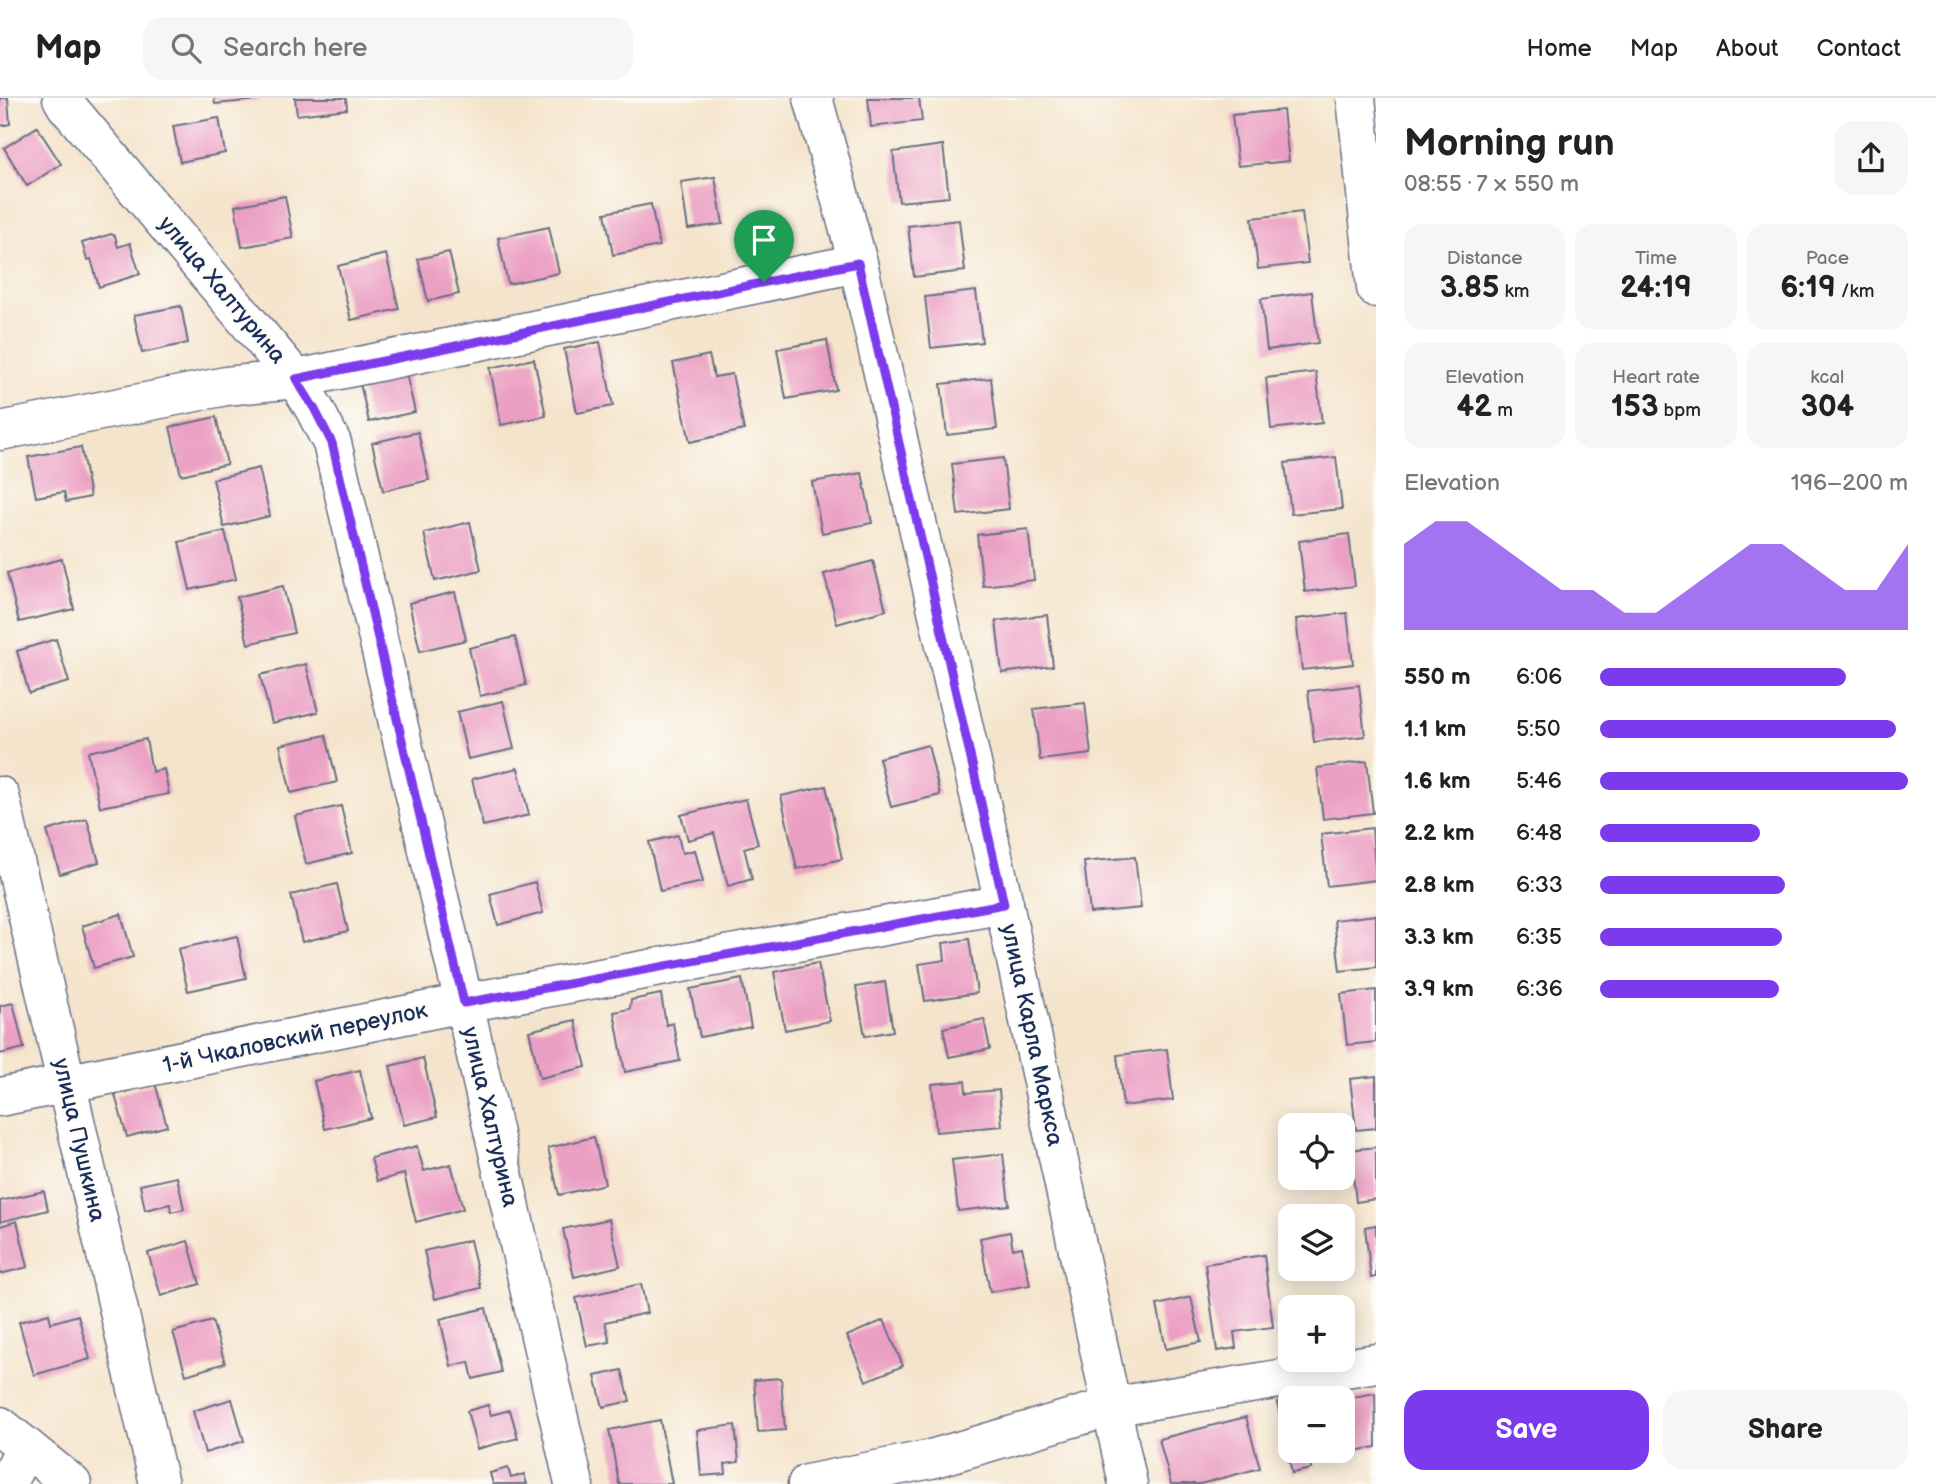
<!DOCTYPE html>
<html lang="en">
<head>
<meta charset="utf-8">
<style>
  :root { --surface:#fff; --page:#f6f6f6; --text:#222; --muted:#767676; --line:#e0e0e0; --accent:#7c3aed }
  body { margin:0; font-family:"Balsamiq Sans",sans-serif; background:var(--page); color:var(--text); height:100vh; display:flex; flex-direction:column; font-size:26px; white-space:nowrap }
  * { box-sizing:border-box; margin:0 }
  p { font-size:23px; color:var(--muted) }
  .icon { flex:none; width:38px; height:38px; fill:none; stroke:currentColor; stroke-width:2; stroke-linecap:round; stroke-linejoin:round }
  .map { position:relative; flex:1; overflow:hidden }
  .panel { display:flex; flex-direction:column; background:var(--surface); width:560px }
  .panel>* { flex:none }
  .buttons { position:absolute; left:1278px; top:1015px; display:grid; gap:14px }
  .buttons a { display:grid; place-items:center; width:77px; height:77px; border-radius:14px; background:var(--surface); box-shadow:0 4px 18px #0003; font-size:35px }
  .pin { position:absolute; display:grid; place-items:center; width:60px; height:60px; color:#fff; margin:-72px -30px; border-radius:50% 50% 50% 0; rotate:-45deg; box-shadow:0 0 7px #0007 }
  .pin .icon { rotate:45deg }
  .round { display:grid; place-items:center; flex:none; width:74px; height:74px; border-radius:21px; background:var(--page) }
  .overview { display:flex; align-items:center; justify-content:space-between; height:119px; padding:0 28px }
  h1 { font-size:38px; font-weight:700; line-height:52px }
  .metrics { display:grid; grid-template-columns:repeat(3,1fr); gap:10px; height:119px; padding:7px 28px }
  .metrics div { display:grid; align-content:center; border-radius:18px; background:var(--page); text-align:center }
  .metrics b { font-size:30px; font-weight:700 }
  .metrics small { font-size:19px; font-weight:400 }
  .metrics p { font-size:19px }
  .chart { height:196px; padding:14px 28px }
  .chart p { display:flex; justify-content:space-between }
  .chart svg { width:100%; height:126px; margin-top:7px; fill:var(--accent); opacity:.7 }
  .button { display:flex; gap:14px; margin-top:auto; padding:14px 28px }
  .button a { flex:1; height:80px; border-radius:21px; background:var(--accent); color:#fff; font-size:28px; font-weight:700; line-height:80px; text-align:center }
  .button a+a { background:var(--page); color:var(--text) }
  ul { padding:0 28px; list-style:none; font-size:23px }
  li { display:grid; grid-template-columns:112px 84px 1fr; align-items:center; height:52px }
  li i { height:18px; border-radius:9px; background:var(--accent) }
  header { display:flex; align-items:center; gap:42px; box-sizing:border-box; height:98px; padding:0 35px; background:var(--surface); border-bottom:2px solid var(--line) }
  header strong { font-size:33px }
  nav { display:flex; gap:38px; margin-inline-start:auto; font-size:24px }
  .search { width:490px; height:63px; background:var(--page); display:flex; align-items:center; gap:18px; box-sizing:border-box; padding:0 24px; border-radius:21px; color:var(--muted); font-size:26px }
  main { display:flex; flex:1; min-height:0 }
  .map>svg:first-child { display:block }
  .building { fill:#eb9fc3 }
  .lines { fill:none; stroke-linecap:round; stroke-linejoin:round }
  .minor-casing { stroke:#676e84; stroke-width:41 }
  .major-casing { stroke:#676e84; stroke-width:41 }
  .minor { stroke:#fff; stroke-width:38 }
  .major { stroke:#fff; stroke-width:38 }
  .route-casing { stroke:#fff; stroke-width:14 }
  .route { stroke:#7c3aed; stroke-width:9 }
  .labels { text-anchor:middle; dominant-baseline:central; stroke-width:5; stroke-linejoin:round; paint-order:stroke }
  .street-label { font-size:23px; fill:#1b2f5e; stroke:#fdfcf7 }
</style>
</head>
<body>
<header>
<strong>Map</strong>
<div class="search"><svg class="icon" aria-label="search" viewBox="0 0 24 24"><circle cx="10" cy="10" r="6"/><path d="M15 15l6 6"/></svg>Search here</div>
<nav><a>Home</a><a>Map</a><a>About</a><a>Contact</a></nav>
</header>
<main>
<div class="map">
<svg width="1376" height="1386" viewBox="0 0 1376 1386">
  <rect width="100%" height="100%" fill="#fdfcf7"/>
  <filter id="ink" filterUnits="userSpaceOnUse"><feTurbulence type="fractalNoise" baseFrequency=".0143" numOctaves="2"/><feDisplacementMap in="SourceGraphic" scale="14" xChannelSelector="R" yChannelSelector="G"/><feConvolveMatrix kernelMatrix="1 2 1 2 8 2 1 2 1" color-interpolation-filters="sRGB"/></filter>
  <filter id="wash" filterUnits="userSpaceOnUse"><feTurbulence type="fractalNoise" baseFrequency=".00686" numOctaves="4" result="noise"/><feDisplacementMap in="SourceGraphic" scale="28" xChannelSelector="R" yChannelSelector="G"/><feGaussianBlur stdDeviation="1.57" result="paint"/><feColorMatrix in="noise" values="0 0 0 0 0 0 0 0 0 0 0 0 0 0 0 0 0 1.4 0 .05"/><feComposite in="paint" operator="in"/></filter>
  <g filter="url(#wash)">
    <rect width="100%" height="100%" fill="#f5e4cc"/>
    <g id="blocks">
      <!-- building -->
      <g class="building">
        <path d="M0,0H8L10,26L0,28Z"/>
        <path d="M214,0H259V2L215,6Z"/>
        <path d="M295,0H346L347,11L297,17Z"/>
        <path d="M868,0H919L922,23L871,29Z"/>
        <path d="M1283,12L1289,63L1238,68L1232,17Z"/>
        <path d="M219,20L225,55L180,64L173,28Z"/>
        <path d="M37,29L61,66L27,88L4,50Z"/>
        <path d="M943,47L949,99L899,104L893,54Z"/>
        <path d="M715,79L723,126L688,131L681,84Z"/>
        <path d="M285,98L293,140L242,149L235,108Z"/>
        <path d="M651,106L659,148L613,157L605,115Z"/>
        <path d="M1302,114L1308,165L1258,171L1252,120Z"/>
        <path d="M959,122L965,173L914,179L908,128Z"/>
        <path d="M549,129L559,175L508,186L498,140Z"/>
        <path d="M111,136L115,138L118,149L130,145L140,176L99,189L91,161L87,162L82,145Z"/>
        <path d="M449,154L459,196L428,203L418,161Z"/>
        <path d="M386,156L399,211L351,222L338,168Z"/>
        <path d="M976,193L982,244L931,250L925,199Z"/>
        <path d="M1312,194L1318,245L1267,252L1261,201Z"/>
        <path d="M181,208L188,245L142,255L134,217Z"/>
        <path d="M827,242L836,292L786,301L777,251Z"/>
        <path d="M600,244L613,308L577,315L564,251Z"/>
        <path d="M709,257L714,279L732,276L744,332L690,344L673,265Z"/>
        <path d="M534,261L546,318L501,327L490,270Z"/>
        <path d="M404,266L415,314L369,324L358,277Z"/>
        <path d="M1316,274L1322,325L1271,331L1266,280Z"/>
        <path d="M991,280L997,331L947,337L941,286Z"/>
        <path d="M216,319L227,366L181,377L170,329Z"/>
        <path d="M418,334L429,382L383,393L372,345Z"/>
        <path d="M81,349L90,399L66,404L64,394L36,399L28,359Z"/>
        <path d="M1336,359L1342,411L1291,416L1285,365Z"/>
        <path d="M1003,360L1009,411L958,417L952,366Z"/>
        <path d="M259,370L270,418L224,429L213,381Z"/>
        <path d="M862,375L872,425L822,435L812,384Z"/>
        <path d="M470,424L481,472L435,483L424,435Z"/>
        <path d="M1028,431L1034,482L983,488L977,437Z"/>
        <path d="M225,433L236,481L190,492L179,444Z"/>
        <path d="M1349,436L1355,488L1305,494L1299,443Z"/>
        <path d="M62,461L74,511L19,524L7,475Z"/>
        <path d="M873,463L886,512L837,526L824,476Z"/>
        <path d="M283,488L294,535L248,546L237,499Z"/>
        <path d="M455,494L466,542L420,553L409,505Z"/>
        <path d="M1347,515L1353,566L1302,572L1296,521Z"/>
        <path d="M1047,517L1053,568L1002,575L996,523Z"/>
        <path d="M515,539L526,587L480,598L469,550Z"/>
        <path d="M56,541L69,584L29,595L17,553Z"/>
        <path d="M306,566L318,614L272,625L260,577Z"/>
        <path d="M1359,587L1365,638L1314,644L1308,593Z"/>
        <path d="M503,603L514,651L468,661L457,614Z"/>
        <path d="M1085,605L1091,656L1040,662L1034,611Z"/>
        <path d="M326,637L337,684L291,695L280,647Z"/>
        <path d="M146,641L152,674L164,671L169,696L100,709L88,654Z"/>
        <path d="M928,647L940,697L891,709L879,660Z"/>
        <path d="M1367,663L1373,715L1323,721L1317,670Z"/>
        <path d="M518,670L529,717L483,728L472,681Z"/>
        <path d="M826,688L842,761L797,771L781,698Z"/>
        <path d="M746,701L758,746L744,750L752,781L728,788L714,735L688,742L681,717Z"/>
        <path d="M341,708L352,755L306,766L295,718Z"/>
        <path d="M87,721L99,764L60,776L47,733Z"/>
        <path d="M1372,730L1376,782L1327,788L1321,736Z"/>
        <path d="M678,737L682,755L695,752L703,784L660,793L649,744Z"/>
        <path d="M1135,759L1141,810L1090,815L1084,764Z"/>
        <path d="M535,784L543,815L498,827L490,796Z"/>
        <path d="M337,786L348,833L302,844L291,797Z"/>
        <path d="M121,816L133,859L94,870L82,828Z"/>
        <path d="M1376,817V869L1340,873L1334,822Z"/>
        <path d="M237,838L246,880L188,893L178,851Z"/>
        <path d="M969,841L977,895L925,903L919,866L945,862L943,845Z"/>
        <path d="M818,865L830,923L785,932L774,874Z"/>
        <path d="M742,881L751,929L700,939L690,891Z"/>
        <path d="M885,884L893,933L865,938L856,889Z"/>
        <path d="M1376,892V944L1347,947L1341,896Z"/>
        <path d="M661,896L666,927L673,925L680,963L625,974L614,914L630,911L631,902Z"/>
        <path d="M13,905L24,950L0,956V908Z"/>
        <path d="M984,921L990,951L949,959L943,930Z"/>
        <path d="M575,922L586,969L540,980L529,933Z"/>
        <path d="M1167,951L1173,1002L1123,1008L1117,957Z"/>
        <path d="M423,960L437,1019L404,1027L390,968Z"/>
        <path d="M360,972L371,1020L325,1031L314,983Z"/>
        <path d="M1376,978V1030L1356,1032L1350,981Z"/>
        <path d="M965,983L966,995L999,992L1002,1028L936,1034L932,986Z"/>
        <path d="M155,985L167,1028L127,1039L115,997Z"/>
        <path d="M594,1039L605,1086L559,1097L548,1050Z"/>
        <path d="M417,1048L424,1073L451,1066L463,1111L416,1124L404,1076L377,1083L371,1060Z"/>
        <path d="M1376,1049V1101L1356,1104L1350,1052Z"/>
        <path d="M1003,1056L1009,1107L958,1113L952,1062Z"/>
        <path d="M177,1079L184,1111L171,1114L170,1106L145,1112L140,1087Z"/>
        <path d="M44,1093L48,1112L0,1124V1103Z"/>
        <path d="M609,1121L620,1168L574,1179L563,1131Z"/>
        <path d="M17,1123L28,1169L0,1176V1128Z"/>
        <path d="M1376,1127V1179L1371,1180L1365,1129Z"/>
        <path d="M1010,1134L1013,1151L1022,1149L1030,1187L990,1194L980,1140Z"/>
        <path d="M470,1142L481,1190L435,1201L424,1153Z"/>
        <path d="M188,1143L200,1186L161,1198L148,1155Z"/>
        <path d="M1264,1157L1273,1229L1234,1234L1236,1250L1217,1253L1205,1166Z"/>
        <path d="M641,1186L647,1215L605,1224L610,1244L587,1248L576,1200Z"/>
        <path d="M1191,1199L1201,1244L1166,1251L1157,1207Z"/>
        <path d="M486,1210L501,1274L473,1281L469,1264L451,1268L440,1221Z"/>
        <path d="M49,1216L51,1225L78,1217L90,1261L34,1277L19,1224Z"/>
        <path d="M884,1222L903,1268L866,1283L847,1238Z"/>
        <path d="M212,1223L225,1265L186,1277L173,1234Z"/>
        <path d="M622,1272L630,1303L603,1309L595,1278Z"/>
        <path d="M781,1280L785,1332L758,1334L754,1282Z"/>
        <path d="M1375,1295L1376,1349L1350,1354L1342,1311V1301Z"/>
        <path d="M232,1301L244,1343L205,1355L193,1313Z"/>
        <path d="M1290,1302V1353H1308L1311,1371L1292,1375L1277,1304Z"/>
        <path d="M488,1307L491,1317L510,1312L518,1340L477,1351L467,1313Z"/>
        <path d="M1246,1319L1260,1370L1200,1386H1171L1159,1341Z"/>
        <path d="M660,1322L672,1386H619L609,1332Z"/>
        <path d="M735,1327L739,1364L725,1366L726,1376L701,1378L697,1332Z"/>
        <path d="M508,1370L511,1380L524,1376L527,1386H493L490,1375Z"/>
      </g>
    </g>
  </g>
  <g filter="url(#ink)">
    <use href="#blocks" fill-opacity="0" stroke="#676e84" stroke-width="2"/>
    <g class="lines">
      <defs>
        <g id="minor">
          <path d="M62,0L66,7L296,281L314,310L332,345L464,905L574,1386"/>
          <path d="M813,0L858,165L1004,806L1128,1386"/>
          <path d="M1356,0L1376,190"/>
          <path d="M0,333L226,288L296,281L858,165"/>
          <path d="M0,698L159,1386"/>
          <path d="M0,999L464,905L1004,806"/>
          <path d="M6,1386L26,1349"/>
          <path d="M807,1386L931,1361L1110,1309L1376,1265"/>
        </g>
        <path id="major" d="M0,1328L72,1386"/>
      </defs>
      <!-- minor casing -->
      <use href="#minor" class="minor-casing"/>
      <!-- major casing -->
      <use href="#major" class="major-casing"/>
      <!-- minor -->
      <use href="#minor" class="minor"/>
      <!-- major -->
      <use href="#major" class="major"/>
    </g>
  </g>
  <g class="lines" filter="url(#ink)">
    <defs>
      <path id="route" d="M858,165L1004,806L464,905L332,345L314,310L296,281Z"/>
    </defs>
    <!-- route casing -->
    <use href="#route" class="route-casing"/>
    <!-- route -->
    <use href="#route" class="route"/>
  </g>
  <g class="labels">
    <!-- street labels -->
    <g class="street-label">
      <text transform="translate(222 192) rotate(50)">улица Халтурина</text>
      <text transform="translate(1032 937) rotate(78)">улица Карла Маркса</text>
      <text transform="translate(295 940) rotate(-12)">1-й Чкаловский переулок</text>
      <text transform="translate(490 1019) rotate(77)">улица Халтурина</text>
      <text transform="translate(79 1042) rotate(77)">улица Пушкина</text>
    </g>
  </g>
</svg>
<div class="buttons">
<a><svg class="icon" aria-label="locate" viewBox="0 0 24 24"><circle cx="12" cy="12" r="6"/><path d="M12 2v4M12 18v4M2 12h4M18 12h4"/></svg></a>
<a><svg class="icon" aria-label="layers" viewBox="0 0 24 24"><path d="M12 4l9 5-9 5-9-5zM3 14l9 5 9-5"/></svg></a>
<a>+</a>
<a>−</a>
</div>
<div class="pin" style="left:764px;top:184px;background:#1e9e55"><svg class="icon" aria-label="arrive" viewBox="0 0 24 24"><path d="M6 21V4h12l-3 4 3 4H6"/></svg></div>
</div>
<section class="panel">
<div class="overview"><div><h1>Morning run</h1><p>08:55 · 7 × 550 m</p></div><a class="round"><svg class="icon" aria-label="share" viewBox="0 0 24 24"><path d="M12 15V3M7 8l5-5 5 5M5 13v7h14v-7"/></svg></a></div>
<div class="metrics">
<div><p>Distance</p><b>3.85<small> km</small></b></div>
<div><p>Time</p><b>24:19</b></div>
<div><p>Pace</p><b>6:19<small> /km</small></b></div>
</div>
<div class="metrics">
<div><p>Elevation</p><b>42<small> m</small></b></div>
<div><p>Heart rate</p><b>153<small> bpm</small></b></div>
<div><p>kcal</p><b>304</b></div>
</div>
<div class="chart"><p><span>Elevation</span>196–200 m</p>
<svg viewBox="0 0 160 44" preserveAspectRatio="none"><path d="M0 44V14L10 6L20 6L30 14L40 22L50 30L60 30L70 38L80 38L90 30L100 22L110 14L120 14L130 22L140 30L150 30L160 14V44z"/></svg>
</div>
<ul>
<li><b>550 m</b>6:06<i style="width:80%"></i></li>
<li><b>1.1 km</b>5:50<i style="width:96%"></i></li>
<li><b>1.6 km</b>5:46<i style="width:100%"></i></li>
<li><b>2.2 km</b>6:48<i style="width:52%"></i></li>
<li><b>2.8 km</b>6:33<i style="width:60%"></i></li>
<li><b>3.3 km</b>6:35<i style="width:59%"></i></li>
<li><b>3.9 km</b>6:36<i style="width:58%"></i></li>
</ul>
<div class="button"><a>Save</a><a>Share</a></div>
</section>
</main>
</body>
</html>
